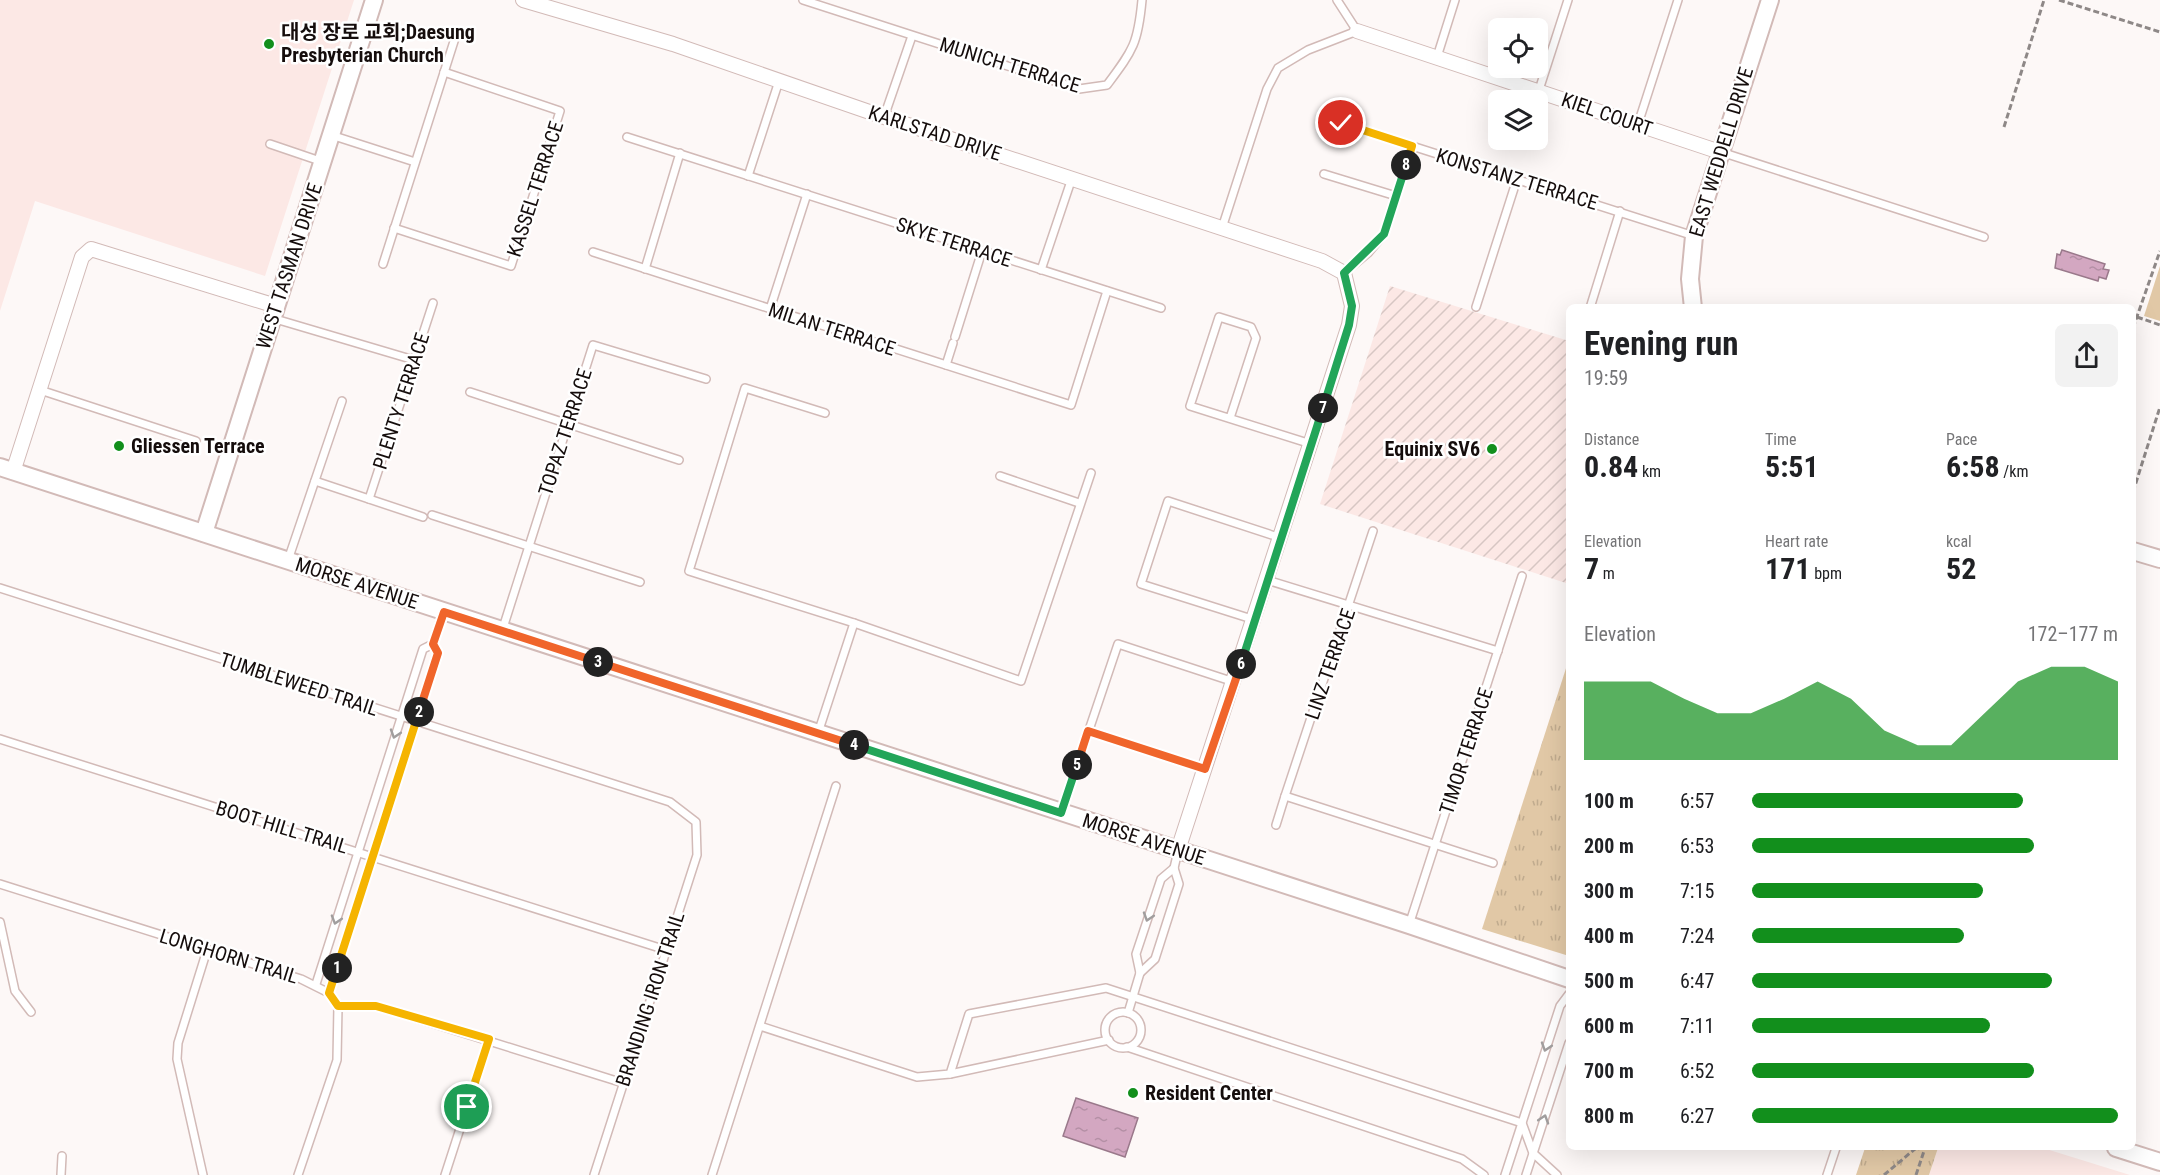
<!DOCTYPE html>
<html lang="en">
<head>
<meta charset="utf-8">
<style>
  :root { --surface:#fff; --page:#f2f2f2; --text:#202124; --muted:#757577; --accent:#128f1c }
  body { margin:0; font-family:"Roboto Condensed","Noto Sans KR",sans-serif; background:var(--page); color:var(--text); height:100vh; display:flex; flex-direction:column; font-size:22px; white-space:nowrap }
  * { box-sizing:border-box; margin:0 }
  p { font-size:20px; color:var(--muted) }
  .icon { flex:none; width:33px; height:33px; fill:none; stroke:currentColor; stroke-width:2; stroke-linecap:round; stroke-linejoin:round }
  .map { position:relative; flex:1; overflow:hidden }
  .sheet { position:absolute; left:1566px; top:304px; width:570px; height:846px; display:flex; flex-direction:column; background:var(--surface); border-radius:9px; box-shadow:0 6px 24px #0002 }
  .sheet>* { flex:none }
  .tools { position:absolute; left:1488px; top:18px; display:grid; gap:12px }
  .tools a { display:grid; place-items:center; width:60px; height:60px; border-radius:9px; background:var(--surface); box-shadow:0 6px 24px #0002; font-size:30px }
  .pin { position:absolute; display:grid; place-items:center; width:51px; height:51px; color:#fff; margin:-26px; border:3px solid #fff; border-radius:50%; box-shadow:0 2px 6px #0007 }
  .km { position:absolute; width:30px; height:30px; margin:-15px; border-radius:50%; background:#222; color:#fff; font-size:16px; line-height:30px; text-align:center }
  .round { display:grid; place-items:center; flex:none; width:63px; height:63px; border-radius:9px; background:var(--page) }
  .headline { display:flex; align-items:center; justify-content:space-between; height:102px; padding:0 18px }
  h1 { font-size:33px; font-weight:700; line-height:45px }
  .stats { display:grid; grid-template-columns:repeat(3,1fr); gap:9px; height:102px; padding:6px 18px }
  .stats div { display:grid; align-content:center }
  .stats b { font-size:30px; font-weight:700 }
  .stats small { font-size:16px; font-weight:400 }
  .stats p { font-size:16px }
  .chart { height:168px; padding:12px 18px }
  .chart p { display:flex; justify-content:space-between }
  .chart svg { width:100%; height:108px; margin-top:6px; fill:var(--accent); opacity:.7 }
  ul { padding:0 18px; list-style:none; font-size:20px }
  li { display:grid; grid-template-columns:96px 72px 1fr; align-items:center; height:45px }
  li i { height:15px; border-radius:8px; background:var(--accent) }
  .map>svg:first-child { display:block }
  .built { fill:#fce8e5 }
  .industrial { fill:url(#industrial-furrows) }
  .grass { fill:#e1c8a6 }
  .park { fill:url(#park-tufts) }
  .water { fill:url(#water-ripples); stroke:#9a798b; stroke-width:1.5 }
  .lines { fill:none; stroke-linecap:round; stroke-linejoin:round }
  .service-casing { stroke:#d2bab7; stroke-width:10 }
  .minor-casing { stroke:#d2bab7; stroke-width:16 }
  .tertiary-casing { stroke:#d2bab7; stroke-width:20 }
  .path { stroke:#8e8887; stroke-width:3; stroke-dasharray:6 3; stroke-linecap:butt }
  .service { stroke:#fff; stroke-width:7 }
  .minor { stroke:#fff; stroke-width:14 }
  .tertiary { stroke:#fff; stroke-width:16 }
  .oneway { stroke:#a19e9e }
  .split-1-casing { stroke:#fff; stroke-width:12 }
  .split-2-casing { stroke:#fff; stroke-width:12 }
  .split-3-casing { stroke:#fff; stroke-width:12 }
  .split-4-casing { stroke:#fff; stroke-width:12 }
  .split-5-casing { stroke:#fff; stroke-width:12 }
  .split-6-casing { stroke:#fff; stroke-width:12 }
  .split-7-casing { stroke:#fff; stroke-width:12 }
  .split-8-casing { stroke:#fff; stroke-width:12 }
  .split-9-casing { stroke:#fff; stroke-width:12 }
  .split-1 { stroke:#f5b400; stroke-width:8 }
  .split-2 { stroke:#f5b400; stroke-width:8 }
  .split-3 { stroke:#f0652b; stroke-width:8 }
  .split-4 { stroke:#f0652b; stroke-width:8 }
  .split-5 { stroke:#22a559; stroke-width:8 }
  .split-6 { stroke:#f0652b; stroke-width:8 }
  .split-7 { stroke:#22a559; stroke-width:8 }
  .split-8 { stroke:#22a559; stroke-width:8 }
  .split-9 { stroke:#f5b400; stroke-width:8 }
  .poi-dot { fill:#128f1c; stroke:#fff; stroke-width:2 }
  .labels { text-anchor:middle; dominant-baseline:central; stroke-width:5; stroke-linejoin:round; paint-order:stroke }
  .poi-label { font-size:20px; font-weight:bold; fill:#150d0c; stroke:#fff; text-anchor:start }
  .street-label { font-size:20px; fill:#150d0c; stroke:#fff }
</style>
</head>
<body>
<div class="map">
<svg width="2160" height="1175" viewBox="0 0 2160 1175">
  <defs>
    <pattern id="industrial-furrows" width="10" height="10" patternUnits="userSpaceOnUse" patternTransform="scale(1.5)"><rect width="10" height="10" fill="#fce8e5"/><path d="M-1 1l2-2M0 10L10 0M9 11l2-2" fill="none" stroke="#d7c6c3"/></pattern>
    <pattern id="park-tufts" width="24" height="20" patternUnits="userSpaceOnUse" patternTransform="scale(1.5)"><rect width="24" height="20" fill="#e1c8a6"/><path d="M3 7l-1-3M5 7V3M7 7l1-3M15 17l-1-3M17 17v-4M19 17l1-3" fill="none" stroke="#c0ab8e"/></pattern>
    <pattern id="water-ripples" width="26" height="14" patternUnits="userSpaceOnUse" patternTransform="scale(1.5)"><rect width="26" height="14" fill="#d3a7c1"/><path d="M2 4q2-2 4 0t4 0M15 11q2-2 4 0t4 0" fill="none" stroke="#b48fa5"/></pattern>
  </defs>
  <rect width="100%" height="100%" fill="#fdf8f7"/>
  <!-- built -->
  <g class="built">
    <path d="M0,0H354L265,276L35,201L0,311Z"/>
    <path d="M1938,1148H2043L2130,1175H1929Z"/>
  </g>
  <!-- industrial -->
  <path class="industrial" d="M1390,286L1569,341V584L1320,504Z"/>
  <!-- grass -->
  <path class="grass" d="M2160,266V321L2144,316Z"/>
  <!-- park -->
  <g class="park">
    <path d="M1569,659V956L1482,929Z"/>
    <path d="M1865,1148H1938L1929,1175H1856Z"/>
  </g>
  <!-- water -->
  <g class="water">
    <path d="M2062,250L2105,264L2103,269L2109,270L2106,279L2099,277L2098,281L2055,268L2057,254L2060,255Z"/>
    <path d="M1076,1098L1138,1118L1125,1157L1063,1136Z"/>
  </g>
  <g class="lines">
    <defs>
      <g id="service">
        <path d="M803,0L1079,89L1107,85C1133,50 1138,44 1142,0"/>
        <path d="M1437,57L1455,0"/>
        <path d="M1539,90L1568,0"/>
        <path d="M884,117L912,36"/>
        <path d="M1341,123L1412,146"/>
        <path d="M1638,124L1678,0"/>
        <path d="M331,135L415,162"/>
        <path d="M627,137L1161,308"/>
        <path d="M270,144L323,162"/>
        <path d="M1721,152L1984,237"/>
        <path d="M1324,174L1396,196"/>
        <path d="M748,176L779,81"/>
        <path d="M394,228L511,266L560,111L444,72"/>
        <path d="M1222,228L1267,89L1278,68L1308,50L1357,31L1337,0"/>
        <path d="M593,252L1071,405L1107,291"/>
        <path d="M383,264L456,35"/>
        <path d="M645,269L680,153"/>
        <path d="M1041,270L1072,178"/>
        <path d="M1344,273L1368,253L1384,234L1412,146L1694,236"/>
        <path d="M1476,307L1517,179"/>
        <path d="M1590,308L1620,211"/>
        <path d="M770,309L807,194"/>
        <path d="M272,318L414,360"/>
        <path d="M955,337L982,251"/>
        <path d="M946,365L953,343"/>
        <path d="M40,390L196,441"/>
        <path d="M470,392L679,460"/>
        <path d="M825,413L745,388L689,571L854,623L1021,681L1091,473"/>
        <path d="M1230,418L1256,338L1251,327L1219,317L1190,406L1311,444"/>
        <path d="M1000,476L1079,503"/>
        <path d="M315,481L423,517"/>
        <path d="M369,499L433,303"/>
        <path d="M432,515L640,582"/>
        <path d="M288,560L342,401"/>
        <path d="M1267,580L1498,651"/>
        <path d="M0,588L670,802L696,822L697,855L594,1175"/>
        <path d="M1255,620L1141,584L1168,501L1281,538"/>
        <path d="M502,631L593,345L706,379"/>
        <path d="M1088,731L1165,756"/>
        <path d="M818,733L854,623"/>
        <path d="M0,739L666,950"/>
        <path d="M1285,796L1373,531"/>
        <path d="M1061,813L1118,644L1234,682"/>
        <path d="M1276,825L1285,796L1493,863"/>
        <path d="M0,884L301,979L329,993L338,1006H377L623,1083"/>
        <path d="M0,922L15,991L31,1012"/>
        <path d="M1409,925L1522,576"/>
        <path d="M1140,973L1155,959L1179,884L1174,868L1178,851"/>
        <path d="M316,984L423,649L433,644L443,612"/>
        <path d="M329,993L438,653L433,644"/>
        <circle cx="1123" cy="1030" r="18"/>
        <path d="M1128,1013L1140,973L1136,954L1161,879L1174,868"/>
        <path d="M760,1026L917,1077L950,1074L969,1014L1106,988L1522,1123L1533,1153L1557,1175"/>
        <path d="M1127,1047L1462,1159L1484,1175"/>
        <path d="M950,1074L1109,1040"/>
        <path d="M61,1175L62,1156"/>
        <path d="M203,1175L177,1059L178,1043L207,950"/>
        <path d="M298,1175L337,1060L338,1006"/>
        <path d="M445,1175L489,1039"/>
        <path d="M712,1175L836,786"/>
        <path d="M1505,1175L1560,1006L1569,994"/>
        <path d="M1526,1175L1569,1043"/>
        <path d="M1827,1175L1836,1148"/>
      </g>
      <g id="minor">
        <path d="M523,0L673,44L884,117L1322,261L1344,273L1352,306L1349,325L1178,850"/>
        <path d="M1357,31L1720,152"/>
        <path d="M13,472L82,257L91,249L276,306"/>
      </g>
      <g id="tertiary">
        <path d="M1693,308L1690,279L1694,236L1770,0"/>
        <path d="M0,467L1409,925L1569,979"/>
        <path d="M204,533L374,0"/>
        <path d="M2133,551L2160,559"/>
        <path d="M2116,1148L2160,1162"/>
      </g>
    </defs>
    <!-- service casing -->
    <use href="#service" class="service-casing"/>
    <!-- minor casing -->
    <use href="#minor" class="minor-casing"/>
    <!-- tertiary casing -->
    <use href="#tertiary" class="tertiary-casing"/>
    <!-- path -->
    <g class="path">
      <path d="M2059,0L2160,32"/>
      <path d="M2004,127L2044,0"/>
      <path d="M2137,317L2160,325"/>
      <path d="M2133,328L2160,251"/>
      <path d="M2133,492L2160,407"/>
      <path d="M1175,760L1189,764"/>
      <path d="M1884,1175L1916,1148"/>
      <path d="M1916,1175L1925,1148"/>
    </g>
    <!-- service -->
    <use href="#service" class="service"/>
    <!-- minor -->
    <use href="#minor" class="minor"/>
    <!-- tertiary -->
    <use href="#tertiary" class="tertiary"/>
  </g>
  <!-- one-way arrows -->
  <defs><path id="oneway-chevron" d="M-2-3.5L2.5 0L-2 3.5" fill="none" stroke-width="1.6" stroke-linecap="round" stroke-linejoin="round" transform="scale(1.5)"/></defs>
  <g class="oneway">
    <use href="#oneway-chevron" transform="translate(395 734) rotate(108)"/>
    <use href="#oneway-chevron" transform="translate(1148 917) rotate(108)"/>
    <use href="#oneway-chevron" transform="translate(336 920) rotate(107)"/>
    <use href="#oneway-chevron" transform="translate(1546 1047) rotate(108)"/>
    <use href="#oneway-chevron" transform="translate(1544 1119) rotate(-72)"/>
  </g>
  <g class="lines">
    <defs>
      <path id="split-1" d="M337,968L329,993L338,1006H376L489,1039L467,1107"/>
      <path id="split-2" d="M337,968L419,712"/>
      <path id="split-3" d="M419,712L438,653L433,644L444,612L598,662"/>
      <path id="split-4" d="M598,662L854,745"/>
      <path id="split-5" d="M854,745L1061,813L1077,765"/>
      <path id="split-6" d="M1077,765L1088,731L1205,769L1241,664"/>
      <path id="split-7" d="M1241,664L1323,408"/>
      <path id="split-8" d="M1323,408L1349,325L1352,306L1344,273L1384,234L1406,165"/>
      <path id="split-9" d="M1341,123L1412,146L1406,165"/>
    </defs>
    <!-- split-1 casing -->
    <use href="#split-1" class="split-1-casing"/>
    <!-- split-2 casing -->
    <use href="#split-2" class="split-2-casing"/>
    <!-- split-3 casing -->
    <use href="#split-3" class="split-3-casing"/>
    <!-- split-4 casing -->
    <use href="#split-4" class="split-4-casing"/>
    <!-- split-5 casing -->
    <use href="#split-5" class="split-5-casing"/>
    <!-- split-6 casing -->
    <use href="#split-6" class="split-6-casing"/>
    <!-- split-7 casing -->
    <use href="#split-7" class="split-7-casing"/>
    <!-- split-8 casing -->
    <use href="#split-8" class="split-8-casing"/>
    <!-- split-9 casing -->
    <use href="#split-9" class="split-9-casing"/>
    <!-- split-1 -->
    <use href="#split-1" class="split-1"/>
    <!-- split-2 -->
    <use href="#split-2" class="split-2"/>
    <!-- split-3 -->
    <use href="#split-3" class="split-3"/>
    <!-- split-4 -->
    <use href="#split-4" class="split-4"/>
    <!-- split-5 -->
    <use href="#split-5" class="split-5"/>
    <!-- split-6 -->
    <use href="#split-6" class="split-6"/>
    <!-- split-7 -->
    <use href="#split-7" class="split-7"/>
    <!-- split-8 -->
    <use href="#split-8" class="split-8"/>
    <!-- split-9 -->
    <use href="#split-9" class="split-9"/>
  </g>
  <!-- markers -->
  <g class="poi-dot">
    <circle cx="269" cy="44" r="6"/>
    <circle cx="119" cy="446" r="6"/>
    <circle cx="1492" cy="449" r="6"/>
    <circle cx="1133" cy="1093" r="6"/>
  </g>
  <g class="labels">
    <!-- poi labels -->
    <g class="poi-label">
      <text x="281" y="32">대성 장로 교회;Daesung<tspan x="281" dy="23">Presbyterian Church</tspan></text>
      <text x="131" y="446">Gliessen Terrace</text>
      <text x="1480" y="449" text-anchor="end">Equinix SV6</text>
      <text x="1145" y="1093">Resident Center</text>
    </g>
    <!-- street labels -->
    <g class="street-label">
      <text transform="translate(1010 65) rotate(17)">MUNICH TERRACE</text>
      <text transform="translate(1607 114) rotate(19)">KIEL COURT</text>
      <text transform="translate(935 133) rotate(18)">KARLSTAD DRIVE</text>
      <text transform="translate(1721 152) rotate(-73)">EAST WEDDELL DRIVE</text>
      <text transform="translate(1517 179) rotate(17)">KONSTANZ TERRACE</text>
      <text transform="translate(535 189) rotate(-72)">KASSEL TERRACE</text>
      <text transform="translate(954 242) rotate(18)">SKYE TERRACE</text>
      <text transform="translate(289 266) rotate(-72)">WEST TASMAN DRIVE</text>
      <text transform="translate(832 329) rotate(18)">MILAN TERRACE</text>
      <text transform="translate(401 401) rotate(-72)">PLENTY TERRACE</text>
      <text transform="translate(565 432) rotate(-72)">TOPAZ TERRACE</text>
      <text transform="translate(357 583) rotate(18)">MORSE AVENUE</text>
      <text transform="translate(1330 664) rotate(-71)">LINZ TERRACE</text>
      <text transform="translate(299 684) rotate(18)">TUMBLEWEED TRAIL</text>
      <text transform="translate(1466 751) rotate(-72)">TIMOR TERRACE</text>
      <text transform="translate(282 827) rotate(17)">BOOT HILL TRAIL</text>
      <text transform="translate(1144 839) rotate(18)">MORSE AVENUE</text>
      <text transform="translate(229 956) rotate(17)">LONGHORN TRAIL</text>
      <text transform="translate(650 999) rotate(-72)">BRANDING IRON TRAIL</text>
    </g>
  </g>
</svg>
<div class="tools">
<a><svg class="icon" aria-label="locate" viewBox="0 0 24 24"><circle cx="12" cy="12" r="6"/><path d="M12 2v4M12 18v4M2 12h4M18 12h4"/></svg></a>
<a><svg class="icon" aria-label="layers" viewBox="0 0 24 24"><path d="M12 4l9 5-9 5-9-5zM3 14l9 5 9-5"/></svg></a>
</div>
<div class="pin" style="left:467px;top:1107px;background:#1e9e55"><svg class="icon" aria-label="arrive" viewBox="0 0 24 24"><path d="M6 21V4h12l-3 4 3 4H6"/></svg></div>
<div class="pin" style="left:1341px;top:123px;background:#d93025"><svg class="icon" aria-label="check" viewBox="0 0 24 24"><path d="M5 12l5 5 9-10"/></svg></div>
<b class="km" style="left:337px;top:968px">1</b>
<b class="km" style="left:419px;top:712px">2</b>
<b class="km" style="left:598px;top:662px">3</b>
<b class="km" style="left:854px;top:745px">4</b>
<b class="km" style="left:1077px;top:765px">5</b>
<b class="km" style="left:1241px;top:664px">6</b>
<b class="km" style="left:1323px;top:408px">7</b>
<b class="km" style="left:1406px;top:165px">8</b>
<section class="sheet">
<div class="headline"><div><h1>Evening run</h1><p>19:59</p></div><a class="round"><svg class="icon" aria-label="share" viewBox="0 0 24 24"><path d="M12 15V3M7 8l5-5 5 5M5 13v7h14v-7"/></svg></a></div>
<div class="stats">
<div><p>Distance</p><b>0.84<small> km</small></b></div>
<div><p>Time</p><b>5:51</b></div>
<div><p>Pace</p><b>6:58<small> /km</small></b></div>
</div>
<div class="stats">
<div><p>Elevation</p><b>7<small> m</small></b></div>
<div><p>Heart rate</p><b>171<small> bpm</small></b></div>
<div><p>kcal</p><b>52</b></div>
</div>
<div class="chart"><p><span>Elevation</span>172–177 m</p>
<svg viewBox="0 0 160 44" preserveAspectRatio="none"><path d="M0 44V12L10 12L20 12L30 19L40 25L50 25L60 19L70 12L80 19L90 32L100 38L110 38L120 25L130 12L140 6L150 6L160 12V44z"/></svg>
</div>
<ul>
<li><b>100 m</b>6:57<i style="width:74%"></i></li>
<li><b>200 m</b>6:53<i style="width:77%"></i></li>
<li><b>300 m</b>7:15<i style="width:63%"></i></li>
<li><b>400 m</b>7:24<i style="width:58%"></i></li>
<li><b>500 m</b>6:47<i style="width:82%"></i></li>
<li><b>600 m</b>7:11<i style="width:65%"></i></li>
<li><b>700 m</b>6:52<i style="width:77%"></i></li>
<li><b>800 m</b>6:27<i style="width:100%"></i></li>
</ul>
</section>
</div>
</body>
</html>
